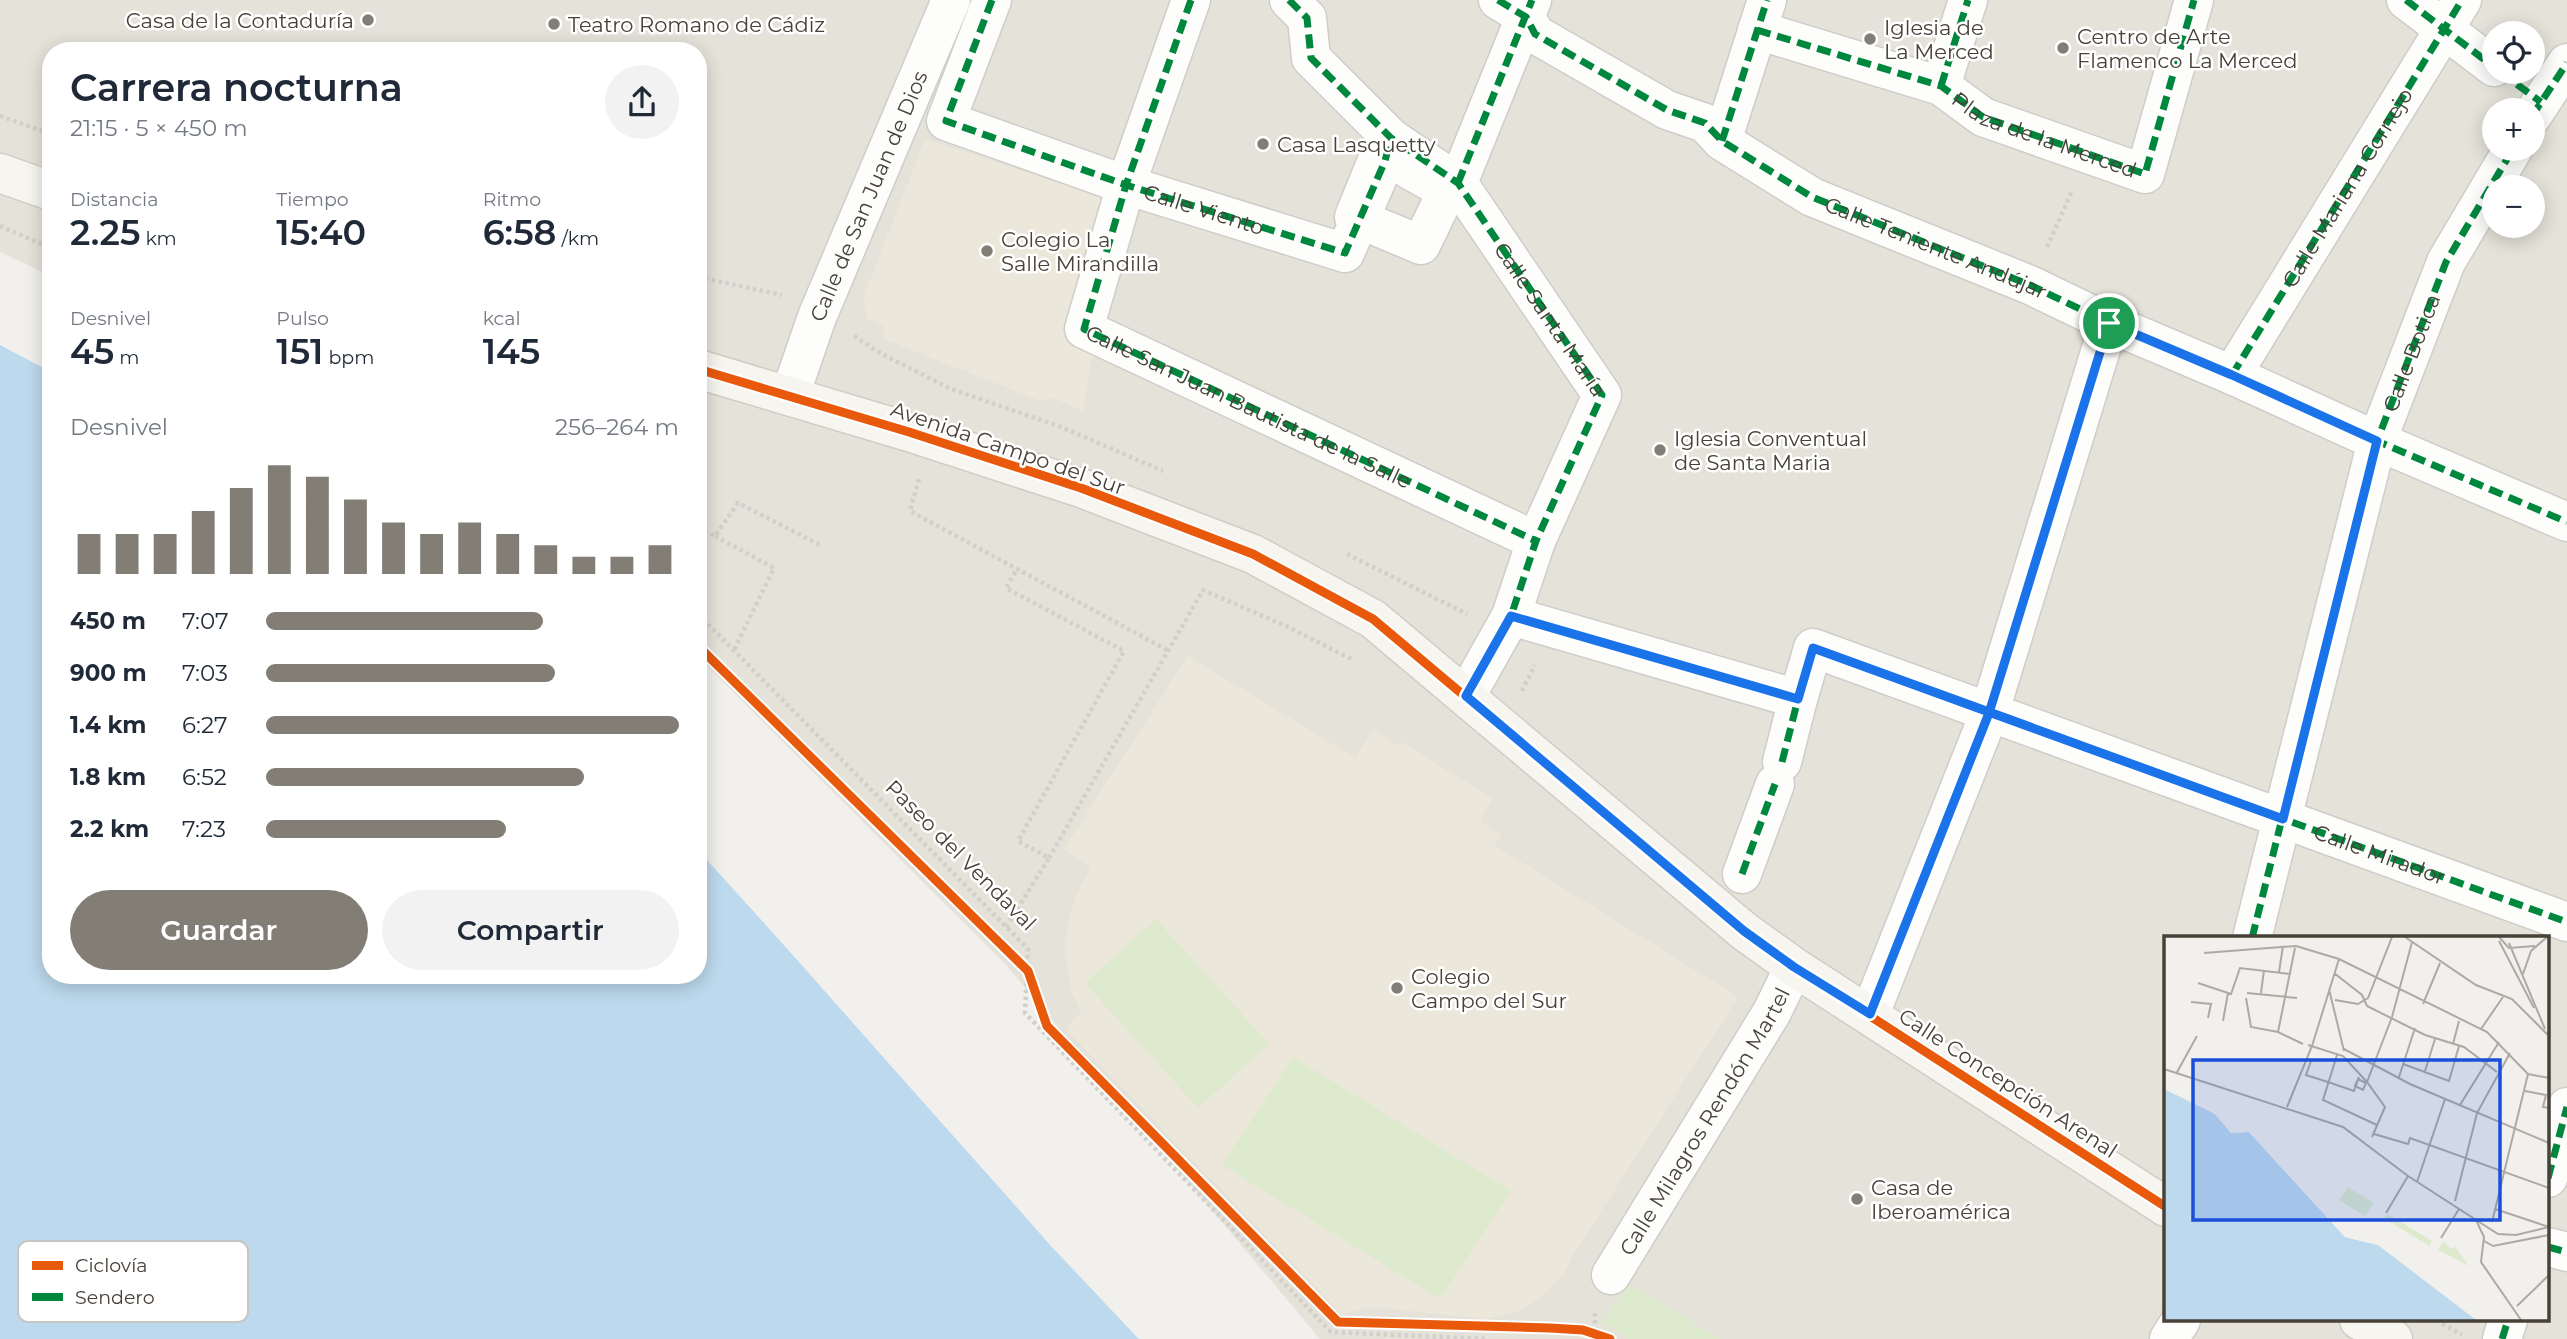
<!DOCTYPE html>
<html lang="es">
<head>
<meta charset="utf-8">
<style>
  :root { --surface:#fff; --page:#f2f2f3; --text:#1f2937; --muted:#747a83; --accent:#827e76 }
  body { margin:0; font-family:Montserrat,sans-serif; background:var(--page); color:var(--text); height:100vh; display:flex; flex-direction:column; font-size:26px; white-space:nowrap }
  * { box-sizing:border-box; margin:0 }
  p { font-size:23px; color:var(--muted) }
  .icon { flex:none; width:38px; height:38px; fill:none; stroke:currentColor; stroke-width:2; stroke-linecap:round; stroke-linejoin:round }
  .map { position:relative; flex:1; overflow:hidden }
  .side { position:absolute; left:42px; top:42px; width:665px; height:942px; display:flex; flex-direction:column; background:var(--surface); border-radius:28px; box-shadow:0 4px 18px #0003 }
  .side>* { flex:none }
  .fabs { position:absolute; left:2482px; top:21px; display:grid; gap:14px }
  .fabs a { display:grid; place-items:center; width:63px; height:63px; border-radius:50%; background:var(--surface); box-shadow:0 4px 18px #0003; font-size:35px }
  .pin { position:absolute; display:grid; place-items:center; width:60px; height:60px; color:#fff; margin:-30px; border:4px solid #fff; border-radius:50%; box-shadow:0 2px 7px #0007 }
  .round { display:grid; place-items:center; flex:none; width:74px; height:74px; border-radius:37px; background:var(--page) }
  .headline { display:flex; align-items:center; justify-content:space-between; height:119px; padding:0 28px }
  h1 { font-size:38px; font-weight:600; line-height:52px }
  .figures { display:grid; grid-template-columns:repeat(3,1fr); gap:10px; height:119px; padding:7px 28px }
  .figures div { display:grid; align-content:center }
  .figures b { font-size:35px; font-weight:600 }
  .figures small { font-size:19px; font-weight:400 }
  .figures p { font-size:19px }
  .chart { height:196px; padding:14px 28px }
  .chart p { display:flex; justify-content:space-between }
  .chart svg { width:100%; height:126px; margin-top:7px; stroke:var(--accent); stroke-width:6 }
  .primary-button { display:flex; gap:14px; margin-top:auto; padding:14px 28px }
  .primary-button a { flex:1; height:80px; border-radius:42px; background:var(--accent); color:#fff; font-size:28px; font-weight:600; line-height:80px; text-align:center }
  .primary-button a+a { background:var(--page); color:var(--text) }
  ul { padding:0 28px; list-style:none; font-size:23px }
  li { display:grid; grid-template-columns:112px 84px 1fr; align-items:center; height:52px }
  li i { height:18px; border-radius:9px; background:var(--accent) }
  .map>svg:first-child { display:block }
  .residential { fill:#e5e2d9; fill-rule:evenodd }
  .education { fill:#ebe7db }
  .green { fill:#deeacd }
  .water { fill:#bdd9ed }
  .pier { fill:#f1f0ec }
  .lines { fill:none; stroke-linecap:round; stroke-linejoin:round }
  .street-casing { stroke:#cfcdc9; stroke-width:41 }
  .secondary-casing { stroke:#d0cdc3; stroke-width:41 }
  .path { stroke:#d1d0cb; stroke-width:4.5; stroke-dasharray:3.5 3.5; stroke-linecap:butt }
  .street { stroke:#fdfdfc; stroke-width:38 }
  .secondary { stroke:#f7f5ef; stroke-width:38 }
  .quiet { stroke:#00873e; stroke-width:7; stroke-dasharray:14 7; stroke-linecap:butt }
  .cycleway-casing { stroke:#fff; stroke-width:13 }
  .cycleway { stroke:#e8590c; stroke-width:9 }
  .route-casing { stroke:#fff; stroke-width:14 }
  .route { stroke:#1a73e8; stroke-width:9 }
  .poi-dot { fill:#827e76; stroke:#fff; stroke-width:2.5 }
  .labels { text-anchor:middle; dominant-baseline:central; stroke-width:5; stroke-linejoin:round; paint-order:stroke }
  .poi-label { font-size:21px; fill:#474137; stroke:#fff; text-anchor:start }
  .street-label { font-size:21px; fill:#474137; stroke:#fff }
  .inset-road { fill:none; stroke:#adaaa4; stroke-width:2 }
  .view { fill:#1d4ed8; fill-opacity:0.15; stroke:#1d4ed8; stroke-width:3.5 }
  .inset-edge { fill:none; stroke:#474137; stroke-width:3.5 }
  .key { fill:#fff; stroke:#c8c6c3; stroke-width:2 }
  .key-label { font-size:19px; fill:#474137 }
</style>
</head>
<body>
<div class="map">
<svg width="2567" height="1339" viewBox="0 0 2567 1339">
  <rect width="100%" height="100%" fill="#f1f0ec"/>
  <!-- residential -->
  <path class="residential" d="M0,0H2567V1339H1320L1006,965L698,657V51H51V276L0,252ZM2494,33H2532V72H2494ZM2494,110H2532V149H2494ZM2494,187H2532V226H2494ZM2166,938H2548V1320H2166Z"/>
  <!-- education -->
  <g class="education">
    <path d="M925,139L1097,195L1102,203L1093,350L1083,411L1052,397L1041,401L889,341L884,336V326L865,318L867,313L863,299L865,293Z"/>
    <path d="M1188,656L1355,758L1374,729L1398,746L1402,742L1493,799L1480,821L1501,835L1494,845L1738,997L1575,1252L1563,1275L1541,1298L1522,1310L1486,1319L1373,1307L1342,1314L1065,1029L1081,1012L1072,992L1067,969L1065,947L1069,917L1077,893L1092,867L1064,849Z"/>
  </g>
  <!-- green -->
  <g class="green">
    <path d="M1156,919L1269,1044L1198,1108L1085,983Z"/>
    <path d="M1293,1057L1511,1191L1440,1299L1222,1165Z"/>
    <path d="M1629,1284L1720,1339H1628L1601,1322Z"/>
  </g>
  <!-- water -->
  <path class="water" d="M0,345L51,372V975H698V850C846,1012 988,1180 1139,1339H0Z"/>
  <!-- pier -->
  <path class="pier" d="M698,846L829,988L1053,1243L1143,1339H1139L1050,1245L827,991L698,850Z"/>
  <g class="lines">
    <defs>
      <g id="street">
        <path d="M992,0L946,121L1126,185L1345,253L1385,161L1391,138"/>
        <path d="M1191,0L1126,185L1084,329L1536,541"/>
        <path id="s1" d="M1289,0L1307,18L1311,58L1391,138L1458,183L1602,395L1536,541L1511,616L1466,696"/>
        <path id="s2" d="M1498,0L1526,17L1535,34L1667,110L1705,123L1722,141L1812,197L2030,285L2109,323L2232,375L2377,441L2567,522"/>
        <path d="M2406,0L2494,67"/>
        <path id="s3" d="M1757,30L1941,86L1983,117L2145,174L2194,0"/>
        <path d="M1941,86L1968,0"/>
        <path d="M2532,116L2567,63"/>
        <path d="M1722,141L1767,0"/>
        <path d="M1380,153L1447,191L1421,245L1354,217Z"/>
        <path d="M1458,183L1532,0"/>
        <path id="s4" d="M2232,375L2462,0"/>
        <path id="s5" d="M790,395L817,317L951,0"/>
        <path d="M1511,616L1798,699L1813,648L2567,922"/>
        <path d="M1782,762L1798,699"/>
        <path d="M1742,874L1775,784"/>
        <path id="s6" d="M2252,938L2377,441L2446,262L2513,149"/>
        <path d="M1870,1014L1989,714L2109,323"/>
        <path d="M2548,1178L2567,1107"/>
        <path d="M2548,1247L2567,1252"/>
        <path id="s7" d="M1611,1275L1772,1012L1794,967"/>
        <path d="M2169,1339L2181,1320"/>
        <path d="M2502,1339L2508,1320"/>
      </g>
      <g id="secondary">
        <path d="M0,173L51,191"/>
        <path d="M698,369L909,432L1081,488L1253,554L1373,619L1744,931L1794,967L2166,1207"/>
        <path d="M2359,1320L2393,1339"/>
      </g>
    </defs>
    <!-- street casing -->
    <use href="#street" class="street-casing"/>
    <!-- secondary casing -->
    <use href="#secondary" class="secondary-casing"/>
    <!-- path -->
    <g class="path">
      <path d="M0,116L51,134"/>
      <path d="M0,226L51,248"/>
      <path d="M2047,247L2072,191"/>
      <path d="M698,277L782,295"/>
      <path d="M854,336L880,353L951,389L1061,427L1163,471"/>
      <path d="M919,479L910,511L1169,651"/>
      <path d="M698,528L715,536L738,503L822,546"/>
      <path d="M715,536L774,568L734,650"/>
      <path d="M1347,554L1467,614"/>
      <path d="M698,614L1028,949L1025,1013L1331,1332L1487,1339"/>
      <path d="M1522,691L1535,665"/>
      <path d="M1049,858L1203,590L1286,626L1353,660"/>
      <path d="M1006,927L1049,858L1018,841L1124,651L1006,588L1017,569"/>
      <path d="M1595,1313V1333"/>
      <path d="M2436,1320L2462,1335"/>
      <path d="M1593,1339L1595,1333L1599,1339"/>
    </g>
    <!-- street -->
    <use href="#street" class="street"/>
    <!-- secondary -->
    <use href="#secondary" class="secondary"/>
    <!-- quiet -->
    <g class="quiet">
      <path id="s8" d="M992,0L946,121L1126,185L1345,253L1385,161L1391,138"/>
      <path id="s9" d="M1191,0L1126,185L1084,329L1536,541"/>
      <path id="s10" d="M1289,0L1307,18L1311,58L1391,138L1458,183L1602,395L1536,541L1511,616L1798,699L1813,648L2567,922"/>
      <path d="M1498,0L1526,17L1535,34L1667,110L1705,123L1722,141L1812,197L2030,285L2109,323L2232,375L2377,441L2567,522"/>
      <path d="M2406,0L2494,67"/>
      <path d="M1757,30L1941,86L1983,117L2145,174L2194,0"/>
      <path d="M2500,72L2541,102"/>
      <path d="M1941,86L1968,0"/>
      <path d="M2532,116L2567,63"/>
      <path d="M1722,141L1767,0"/>
      <path d="M1458,183L1532,0"/>
      <path d="M2232,375L2462,0"/>
      <path d="M1782,762L1798,699"/>
      <path d="M1742,874L1775,784"/>
      <path d="M2252,938L2377,441L2446,262L2513,149"/>
      <path d="M1870,1014L1989,714L2109,323"/>
      <path d="M2548,1178L2567,1107"/>
      <path d="M2548,1247L2567,1252"/>
      <path d="M2502,1339L2508,1320"/>
    </g>
    <defs>
      <g id="cycleway">
        <path d="M698,369L909,432L1081,488L1253,554L1373,619L1744,931L1794,967L2166,1207"/>
        <path d="M698,646L1028,971L1047,1026L1338,1322L1550,1328L1583,1330L1610,1339"/>
      </g>
    </defs>
    <!-- cycleway casing -->
    <use href="#cycleway" class="cycleway-casing"/>
    <!-- cycleway -->
    <use href="#cycleway" class="cycleway"/>
  </g>
  <g class="lines">
    <defs>
      <path id="route" d="M2109,323L1989,713L1870,1014L1794,967L1744,931L1466,696L1511,616L1798,699L1813,648L2283,819L2377,441L2232,375L2109,323"/>
    </defs>
    <!-- route casing -->
    <use href="#route" class="route-casing"/>
    <!-- route -->
    <use href="#route" class="route"/>
  </g>
  <!-- markers -->
  <g class="poi-dot">
    <circle cx="368" cy="20" r="7"/>
    <circle cx="554" cy="24" r="7"/>
    <circle cx="1870" cy="39" r="7"/>
    <circle cx="2063" cy="48" r="7"/>
    <circle cx="1263" cy="144" r="7"/>
    <circle cx="987" cy="251" r="7"/>
    <circle cx="1660" cy="450" r="7"/>
    <circle cx="1397" cy="988" r="7"/>
    <circle cx="1857" cy="1199" r="7"/>
  </g>
  <g class="labels">
    <!-- poi labels -->
    <g class="poi-label">
      <text x="354" y="20" text-anchor="end">Casa de la Contaduría</text>
      <text x="568" y="24">Teatro Romano de Cádiz</text>
      <text x="1884" y="27">Iglesia de<tspan x="1884" dy="24">La Merced</tspan></text>
      <text x="2077" y="36">Centro de Arte<tspan x="2077" dy="24">Flamenco La Merced</tspan></text>
      <text x="1277" y="144">Casa Lasquetty</text>
      <text x="1001" y="239">Colegio La<tspan x="1001" dy="24">Salle Mirandilla</tspan></text>
      <text x="1674" y="438">Iglesia Conventual<tspan x="1674" dy="24">de Santa Maria</tspan></text>
      <text x="1411" y="976">Colegio<tspan x="1411" dy="24">Campo del Sur</tspan></text>
      <text x="1871" y="1187">Casa de<tspan x="1871" dy="24">Iberoamérica</tspan></text>
    </g>
    <!-- street labels -->
    <g class="street-label">
      <text stroke="none"><textPath href="#s3" startOffset="308">Plaza de la Merced</textPath></text>
      <text stroke="none"><textPath href="#s4" startOffset="220">Calle Mariana Cornejo</textPath></text>
      <text stroke="none"><textPath href="#s5" startOffset="214">Calle de San Juan de Dios</textPath></text>
      <text stroke="none"><textPath href="#s8" startOffset="402">Calle Viento</textPath></text>
      <text stroke="none"><textPath href="#s2" startOffset="509">Calle Teniente Andújar</textPath></text>
      <text stroke="none"><textPath href="#s1" startOffset="424">Calle Santa María</textPath></text>
      <text stroke="none"><textPath href="#s6" startOffset="607">Calle Botica</textPath></text>
      <text stroke="none"><textPath href="#s9" startOffset="528">Calle San Juan Bautista de la Salle</textPath></text>
      <text transform="translate(1008 448) rotate(19)">Avenida Campo del Sur</text>
      <text stroke="none"><textPath href="#s10" startOffset="1710">Calle Mirador</textPath></text>
      <text transform="translate(961 855) rotate(45)">Paseo del Vendaval</text>
      <text transform="translate(2008 1083) rotate(33)">Calle Concepción Arenal</text>
      <text stroke="none"><textPath href="#s7" startOffset="180">Calle Milagros Rendón Martel</textPath></text>
    </g>
  </g>
  <!-- overview -->
  <g transform="translate(2164 936)">
    <rect width="385" height="385" fill="#f1f0ec"/>
    <path d="M184,251L210,267L201,280L175,264ZM224,278L268,305L265,310L220,282ZM279,305L287,313L291,311L305,330L274,314Z" fill="#deeacd"/>
    <path d="M0,153L51,178L67,197L85,196L181,301L214,309L312,384H0Z" fill="#bdd9ed"/>
    <path d="M0,150L53,175L69,193H87L183,298L216,306L284,354L316,384L214,309L181,301L85,196L67,197L51,178Z" fill="#f1f0ec"/>
    <path class="inset-road" d="M241,1L312,49L348,63L384,99M335,1L345,12L371,10M335,5L370,72M345,7L381,93M40,17L132,10L175,23L323,96L364,138M115,36L119,10M170,37L198,59L203,70L261,99L300,111L333,136M359,38L367,15L383,1M34,47L67,58L76,32L127,38M165,53L180,115M83,57L133,62M97,57L100,34M82,62L87,91L114,96L139,108M171,64L194,68L204,62L228,1M27,66L47,68L44,82M259,68L276,27M59,85L64,57M317,93L339,61M114,96L131,12M289,108L295,85M144,109L179,120L203,146L221,171L208,201M180,113L246,148L385,207M173,119L159,164L213,189M147,125L142,139L164,146L190,155L195,141M239,128L285,145L295,110M0,133L179,191L244,240L334,298L352,299L385,291M261,135L271,103M12,138L33,100M364,138L385,142M235,141L251,92M194,143L202,147L199,154L191,150ZM203,146L228,81L248,6M361,155L382,159L379,171L385,172M296,169L335,106M123,171L148,110L175,23M210,198L244,208L246,202L385,252M253,246L281,163M291,265L313,177L346,117M331,273L385,291M222,277L244,240M312,284L320,301L317,326L357,384M328,286L364,138M277,302L295,273M320,305L329,310L385,299M353,370L385,339"/>
    <path class="view" d="M29,124H336V284H29Z"/>
    <rect width="385" height="385" class="inset-edge"/>
  </g>
  <!-- legend -->
  <rect x="18" y="1241" width="230" height="81" rx="10" class="key"/>
  <rect x="32" y="1261" width="31" height="9" fill="#e8590c"/>
  <rect x="32" y="1293" width="31" height="8" fill="#00873e"/>
  <g class="key-label">
    <text x="75" y="1272">Ciclovía</text>
    <text x="75" y="1304">Sendero</text>
  </g>
</svg>
<div class="fabs">
<a><svg class="icon" aria-label="locate" viewBox="0 0 24 24"><circle cx="12" cy="12" r="6"/><path d="M12 2v4M12 18v4M2 12h4M18 12h4"/></svg></a>
<a>+</a>
<a>−</a>
</div>
<div class="pin" style="left:2109px;top:323px;background:#1e9e55"><svg class="icon" aria-label="arrive" viewBox="0 0 24 24"><path d="M6 21V4h12l-3 4 3 4H6"/></svg></div>
<section class="side">
<div class="headline"><div><h1>Carrera nocturna</h1><p>21:15 · 5 × 450 m</p></div><a class="round"><svg class="icon" aria-label="share" viewBox="0 0 24 24"><path d="M12 15V3M7 8l5-5 5 5M5 13v7h14v-7"/></svg></a></div>
<div class="figures">
<div><p>Distancia</p><b>2.25<small> km</small></b></div>
<div><p>Tiempo</p><b>15:40</b></div>
<div><p>Ritmo</p><b>6:58<small> /km</small></b></div>
</div>
<div class="figures">
<div><p>Desnivel</p><b>45<small> m</small></b></div>
<div><p>Pulso</p><b>151<small> bpm</small></b></div>
<div><p>kcal</p><b>145</b></div>
</div>
<div class="chart"><p><span>Desnivel</span>256–264 m</p>
<svg viewBox="0 0 160 44" preserveAspectRatio="none"><path d="M5 44V30M15 44V30M25 44V30M35 44V22M45 44V14M55 44V6M65 44V10M75 44V18M85 44V26M95 44V30M105 44V26M115 44V30M125 44V34M135 44V38M145 44V38M155 44V34"/></svg>
</div>
<ul>
<li><b>450 m</b>7:07<i style="width:67%"></i></li>
<li><b>900 m</b>7:03<i style="width:70%"></i></li>
<li><b>1.4 km</b>6:27<i style="width:100%"></i></li>
<li><b>1.8 km</b>6:52<i style="width:77%"></i></li>
<li><b>2.2 km</b>7:23<i style="width:58%"></i></li>
</ul>
<div class="primary-button"><a>Guardar</a><a>Compartir</a></div>
</section>
</div>
</body>
</html>
